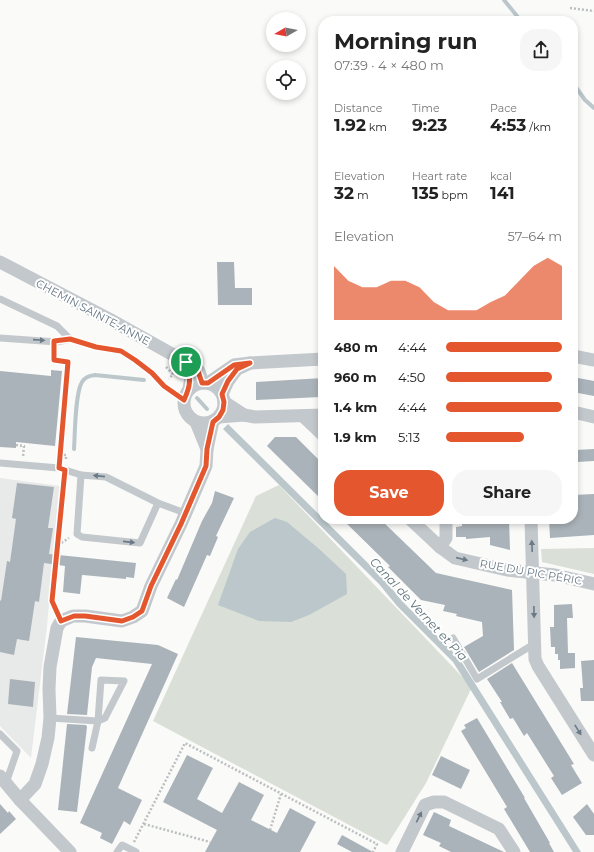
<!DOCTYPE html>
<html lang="en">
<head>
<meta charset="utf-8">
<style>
  :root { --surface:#fff; --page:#f6f6f6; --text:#222; --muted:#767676; --accent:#e4572e }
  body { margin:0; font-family:Montserrat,sans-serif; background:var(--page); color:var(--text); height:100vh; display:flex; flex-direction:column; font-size:15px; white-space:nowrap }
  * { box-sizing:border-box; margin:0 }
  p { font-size:13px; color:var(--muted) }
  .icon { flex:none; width:22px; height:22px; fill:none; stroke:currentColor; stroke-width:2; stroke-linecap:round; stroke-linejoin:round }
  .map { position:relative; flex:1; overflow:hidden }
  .drawer { position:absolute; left:318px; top:16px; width:260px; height:508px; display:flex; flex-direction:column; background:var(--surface); border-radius:16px; box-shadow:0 2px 6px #0003 }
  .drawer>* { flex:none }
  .needle { width:26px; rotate:261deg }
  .fabs { position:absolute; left:266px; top:12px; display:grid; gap:8px }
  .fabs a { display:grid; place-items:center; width:40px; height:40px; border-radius:50%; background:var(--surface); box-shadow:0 2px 6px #0003; font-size:20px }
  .pin { position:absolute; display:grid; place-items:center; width:34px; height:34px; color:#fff; margin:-17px; border:2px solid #fff; border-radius:50%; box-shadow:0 1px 4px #0007 }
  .round { display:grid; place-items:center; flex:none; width:42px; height:42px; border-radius:16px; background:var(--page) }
  .head { display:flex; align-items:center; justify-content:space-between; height:68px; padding:0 16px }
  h1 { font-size:22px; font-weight:700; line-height:30px }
  .figures { display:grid; grid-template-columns:repeat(3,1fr); gap:6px; height:68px; padding:4px 16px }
  .figures div { display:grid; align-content:center }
  .figures b { font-size:17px; font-weight:700 }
  .figures small { font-size:11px; font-weight:400 }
  .figures p { font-size:11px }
  .chart { height:112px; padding:8px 16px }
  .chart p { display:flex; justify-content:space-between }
  .chart svg { width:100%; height:72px; margin-top:4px; fill:var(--accent); opacity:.7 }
  .primary-button { display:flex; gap:8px; margin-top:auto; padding:8px 16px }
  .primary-button a { flex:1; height:46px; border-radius:16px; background:var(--accent); color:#fff; font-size:16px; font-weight:700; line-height:46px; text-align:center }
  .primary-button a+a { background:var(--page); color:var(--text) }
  ul { padding:0 16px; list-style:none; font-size:13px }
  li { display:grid; grid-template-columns:64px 48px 1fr; align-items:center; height:30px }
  li i { height:10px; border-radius:5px; background:var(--accent) }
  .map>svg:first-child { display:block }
  .built { fill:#e8e9e9 }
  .green { fill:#dadfd7 }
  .water { fill:#bbc7cb }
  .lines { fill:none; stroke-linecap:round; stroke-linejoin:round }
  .stream { stroke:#bbc7cb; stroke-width:4 }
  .building { fill:#aab3b9 }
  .path { stroke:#bbbfc2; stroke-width:2.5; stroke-dasharray:2 2; stroke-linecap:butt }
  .lane { stroke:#c3c8cc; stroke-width:7 }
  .street { stroke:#c3c8cc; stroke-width:13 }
  .oneway { fill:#6a7a87 }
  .route-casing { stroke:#fff; stroke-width:8 }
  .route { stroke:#e4572e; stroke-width:5 }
  .labels { text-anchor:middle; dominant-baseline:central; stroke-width:4; stroke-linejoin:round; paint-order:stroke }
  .street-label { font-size:11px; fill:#657683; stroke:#fff }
  .water-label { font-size:12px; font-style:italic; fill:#60757c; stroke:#fff }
</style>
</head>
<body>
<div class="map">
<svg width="594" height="852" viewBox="0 0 594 852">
  <rect width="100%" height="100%" fill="#fafaf8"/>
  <!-- built -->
  <path class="built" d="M0,478L60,486L47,626L31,758L0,726Z"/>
  <!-- green -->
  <g class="green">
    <path d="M279,485L472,687L426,783L387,845L153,721L256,496Z"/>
    <path d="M594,548V574L542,562L541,549Z"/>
  </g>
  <!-- water -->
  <g class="water">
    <path d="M228,424L384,579L402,601L459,658L581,852H573L453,662L397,606L379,584L223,429Z"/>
    <path d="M275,518L287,522L318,548L346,574L347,594L309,615L291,622L259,621L218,605L238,549L250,532Z"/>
  </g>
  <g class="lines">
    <!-- stream -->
    <g class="stream">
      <path d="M504,0L521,21"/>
      <path d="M573,83L585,100L594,108"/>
      <path d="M197,398L207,409"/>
      <path d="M74,449C75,435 75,393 82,382C85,377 89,376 95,375L144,380"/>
    </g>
  </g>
  <!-- building -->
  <g class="building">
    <path d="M217,262H234L235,288H252V305H218Z"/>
    <path d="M51,370L62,371L55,446L16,442V448L0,447V371L51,376Z"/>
    <path d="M573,377L594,381V396L573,392Z"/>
    <path d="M323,378V395H321V397L256,400V382Z"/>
    <path d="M275,437H296L323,464V501L267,446Z"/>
    <path d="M594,449V461L577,462L576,450Z"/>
    <path d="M17,483L54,487L48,528H53L49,554L136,563L134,578L126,577V579L83,575H82L80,594L63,592L65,566L44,563L39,602L35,601L29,641L17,639L14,655L0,652V600L1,601L7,561L10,562L16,519L12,518Z"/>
    <path d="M215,491L234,498L216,536L218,537L210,556L207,555L184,607L167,598L176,579L177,580L202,521L212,503Z"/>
    <path d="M594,494V535L550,538L549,519H573V495Z"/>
    <path d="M342,519H380L436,573L512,590L514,650L479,672L464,647L483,636L482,622L456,616L457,614L443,611L445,605L421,600L388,567L390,566Z"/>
    <path d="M462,519H509L510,550L490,545V537L466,539V537H456V527L462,526Z"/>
    <path d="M572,604L573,618H567L568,653H575V668L560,669V660H558V654H555V647H551L550,627H554V605Z"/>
    <path d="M76,637L158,645L178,654L118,788L142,800L130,825L124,821L112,844L100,838L102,833L80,823L152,664L96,658L92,667L87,715L67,714Z"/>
    <path d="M594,660V701H581L580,688H583L581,661Z"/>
    <path d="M512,663L574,764L571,765L582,783L562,795L551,778L554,776L527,733L524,736L513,718L510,719L500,702H502L487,679Z"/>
    <path d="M10,679L35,682L33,707L8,704Z"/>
    <path d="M477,718L525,798H524L550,843H549L554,852H530L504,809L507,807L461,731L466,728L464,725Z"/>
    <path d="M67,724L86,725L87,727L77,812L58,810Z"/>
    <path d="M187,755L213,768L197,799L222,813L239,782L264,795L251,820L277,833L290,808L316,822L300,852H205L217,830L163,802Z"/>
    <path d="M441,756L470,770L461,789L432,775Z"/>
    <path d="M0,804L8,813L9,811L16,819L0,834Z"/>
    <path d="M587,804L594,814V835H586L573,817Z"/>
    <path d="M434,812L451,820L449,826L504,852H451L439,846L441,843L423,835Z"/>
    <path d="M342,835L373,852H352L337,844Z"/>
  </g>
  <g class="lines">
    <!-- path -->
    <g class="path">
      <path d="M570,8L594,11"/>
      <path d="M54,351V360L68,362L60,460"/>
      <path d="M166,367L173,374L169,379"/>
      <path d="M16,445L24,446L23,457"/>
      <path d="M60,455H66V460"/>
      <path d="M58,545L69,538"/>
      <path d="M57,611L52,601L64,479"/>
      <path d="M144,824L210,842"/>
      <path d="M270,830L281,794"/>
      <path d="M134,842L185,743L377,844L373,852"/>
    </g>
    <!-- lane -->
    <g class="lane">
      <path d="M0,299L57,326L70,339L57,342L0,338"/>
      <path d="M70,339L96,347L121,351L135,360L152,373L164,386L184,400"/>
      <path d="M0,463L59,468L81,475"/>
      <path d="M158,503L140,543L82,537L77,534L81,475L106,477L158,503L185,513"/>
      <path d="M453,638L477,679L534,644"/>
      <path d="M101,680L124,681L105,718L98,721Z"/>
      <path d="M50,718L98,721L92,748"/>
      <path d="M0,734L17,751L6,783"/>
      <path d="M117,852L122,845L136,852"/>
    </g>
    <!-- street -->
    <g class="street">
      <path d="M0,262L109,319L186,362"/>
      <path d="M573,356L594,360"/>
      <path d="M250,363L323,359"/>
      <circle cx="204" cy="403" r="20"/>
      <path d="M208,383L234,365L250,363L237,369L228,381L222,394"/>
      <path d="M189,389L191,377L186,362L199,371L203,383"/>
      <path d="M573,412L594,417"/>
      <path d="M244,415L255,417L323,415"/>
      <path d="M303,416L323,435"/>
      <path d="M219,417L244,415L224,402"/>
      <path d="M196,422L207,449L213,421"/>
      <path d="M410,519L440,547L455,558L507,570L555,575L594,584"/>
      <path d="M531,519L535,659L538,666L594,755"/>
      <path d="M440,547L446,538V519"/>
      <path d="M0,776L20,800L70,852"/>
      <path d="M20,800L35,784L42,764L48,738L50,718L49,689L50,667L57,628L61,621L73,616H85L122,621L133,617L142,611L151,586L181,524L206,466L207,449"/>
      <path d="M402,852L425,805L434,802H444L499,829L514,852"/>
    </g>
  </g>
  <!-- one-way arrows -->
  <defs><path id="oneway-solid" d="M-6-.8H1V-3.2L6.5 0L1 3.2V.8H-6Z"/></defs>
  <g class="oneway">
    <use href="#oneway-solid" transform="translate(39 340) rotate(4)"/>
    <use href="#oneway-solid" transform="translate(99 476) rotate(-174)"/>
    <use href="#oneway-solid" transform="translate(129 542) rotate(6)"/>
    <use href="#oneway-solid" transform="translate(532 546) rotate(-92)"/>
    <use href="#oneway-solid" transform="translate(462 559) rotate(13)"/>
    <use href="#oneway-solid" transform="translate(534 612) rotate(89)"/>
    <use href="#oneway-solid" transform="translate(578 730) rotate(58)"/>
    <use href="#oneway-solid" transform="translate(419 817) rotate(-64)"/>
  </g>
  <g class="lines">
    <defs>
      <path id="route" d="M70,339L96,347L121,351L135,360L152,373L164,386L184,400C191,385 191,379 186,362L198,371L202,383H208L234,365L250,363L237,369L228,381L222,394L224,402L223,410L219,417L213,422L207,449L206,466L181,524L151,586L142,611L133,617L122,621L85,616H74L61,621L52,601L65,470L59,468L68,362L54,360V341Z"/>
    </defs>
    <!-- route casing -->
    <use href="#route" class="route-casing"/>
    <!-- route -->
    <use href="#route" class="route"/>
  </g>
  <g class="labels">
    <!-- street labels -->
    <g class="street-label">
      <text transform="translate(93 312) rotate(28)">CHEMIN SAINTE-ANNE</text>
      <text transform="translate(531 572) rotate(10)">RUE DU PIC PÉRIC</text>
    </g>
    <!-- water labels -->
    <g class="water-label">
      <text transform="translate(419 609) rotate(47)">Canal de Vernet et Pia</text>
    </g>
  </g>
</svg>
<div class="fabs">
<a><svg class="needle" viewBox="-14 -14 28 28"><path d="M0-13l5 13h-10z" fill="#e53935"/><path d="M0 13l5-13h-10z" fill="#767676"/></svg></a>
<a><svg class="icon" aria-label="locate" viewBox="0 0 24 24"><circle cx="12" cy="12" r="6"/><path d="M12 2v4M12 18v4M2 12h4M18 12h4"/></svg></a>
</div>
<div class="pin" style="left:186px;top:362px;background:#1e9e55"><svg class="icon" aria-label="arrive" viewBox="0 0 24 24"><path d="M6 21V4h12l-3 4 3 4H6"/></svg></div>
<section class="drawer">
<div class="head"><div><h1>Morning run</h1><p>07:39 · 4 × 480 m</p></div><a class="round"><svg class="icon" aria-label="share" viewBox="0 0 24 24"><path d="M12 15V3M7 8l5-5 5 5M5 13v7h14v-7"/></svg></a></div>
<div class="figures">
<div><p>Distance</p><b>1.92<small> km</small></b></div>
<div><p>Time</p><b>9:23</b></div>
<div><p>Pace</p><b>4:53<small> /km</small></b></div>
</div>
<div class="figures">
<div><p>Elevation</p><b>32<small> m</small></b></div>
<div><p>Heart rate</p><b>135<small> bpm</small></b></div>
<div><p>kcal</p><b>141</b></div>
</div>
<div class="chart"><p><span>Elevation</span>57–64 m</p>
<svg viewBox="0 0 160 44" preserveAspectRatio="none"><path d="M0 44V11L10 20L20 24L30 24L40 20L50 20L60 24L70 33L80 38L90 38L100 38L110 33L120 29L130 20L140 11L150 6L160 11V44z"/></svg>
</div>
<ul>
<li><b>480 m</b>4:44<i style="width:100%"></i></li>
<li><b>960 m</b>4:50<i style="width:91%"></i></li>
<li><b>1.4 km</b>4:44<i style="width:100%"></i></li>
<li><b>1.9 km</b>5:13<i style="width:67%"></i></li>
</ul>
<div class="primary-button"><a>Save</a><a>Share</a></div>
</section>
</div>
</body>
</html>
